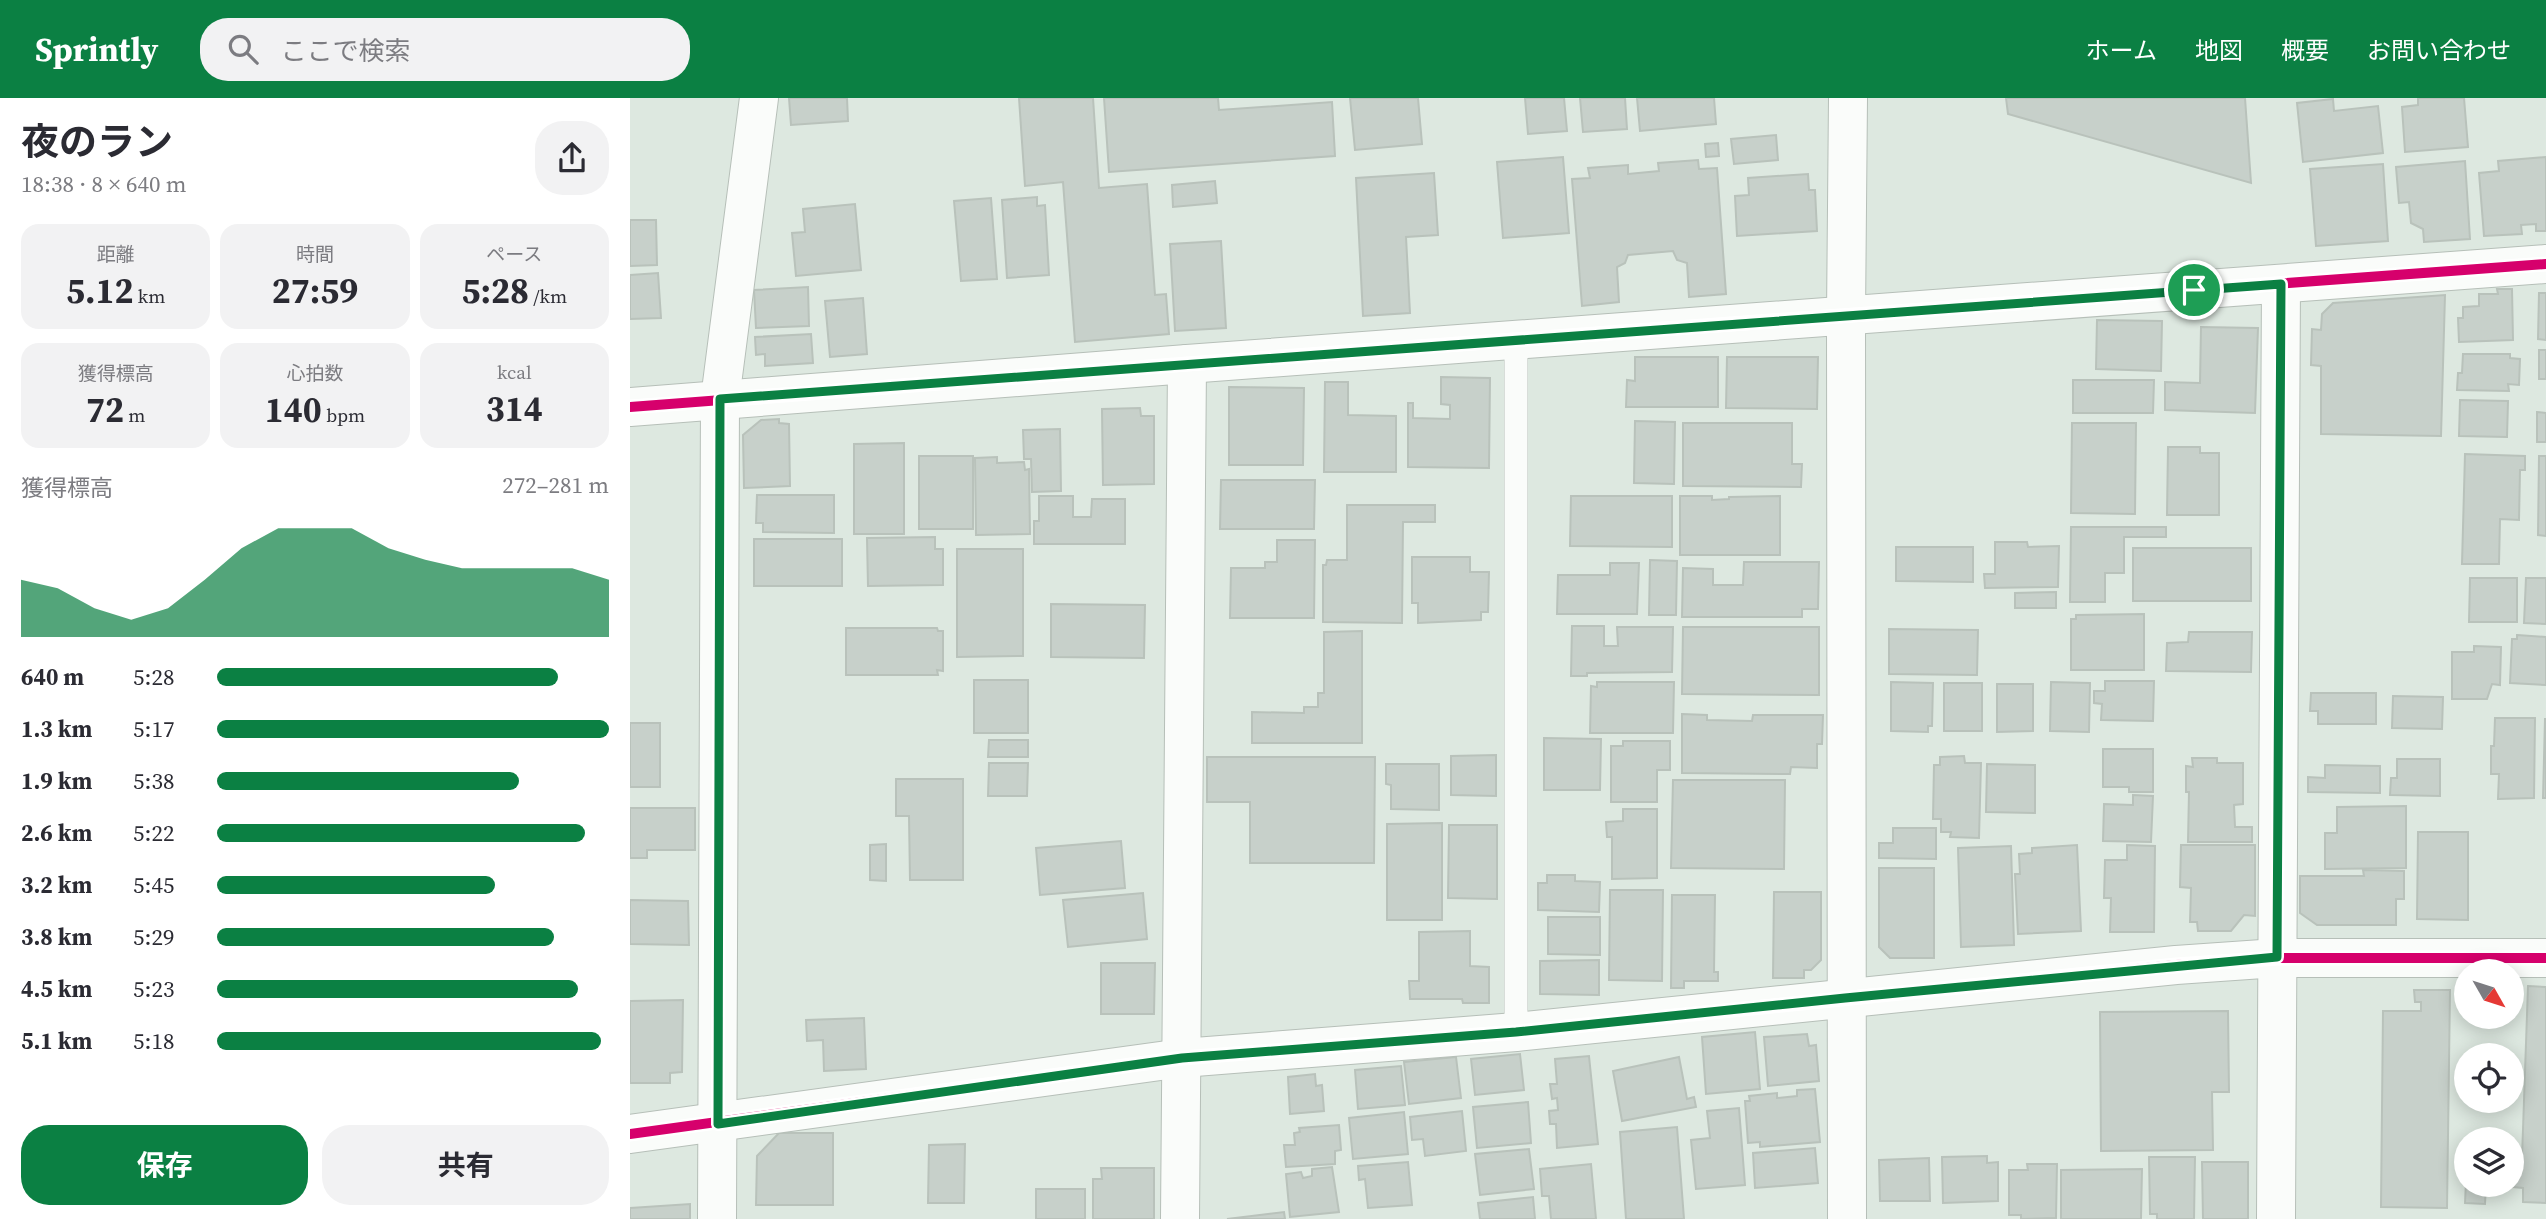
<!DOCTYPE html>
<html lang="ja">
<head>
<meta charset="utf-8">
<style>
  :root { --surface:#fff; --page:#f2f2f3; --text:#2b2b33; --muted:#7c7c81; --accent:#0b8043 }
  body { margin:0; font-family:"Source Serif 4","Noto Sans JP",serif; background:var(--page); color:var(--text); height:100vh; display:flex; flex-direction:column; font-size:26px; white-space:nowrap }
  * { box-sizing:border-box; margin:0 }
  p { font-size:23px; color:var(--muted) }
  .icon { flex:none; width:38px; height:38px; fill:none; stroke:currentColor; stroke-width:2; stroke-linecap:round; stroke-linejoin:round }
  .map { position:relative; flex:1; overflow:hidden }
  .side { display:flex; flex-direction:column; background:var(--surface); width:630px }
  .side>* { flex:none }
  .needle { width:46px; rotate:129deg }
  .buttons { position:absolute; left:1824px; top:861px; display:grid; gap:14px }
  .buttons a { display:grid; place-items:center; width:70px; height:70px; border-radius:50%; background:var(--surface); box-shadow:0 4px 18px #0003; font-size:35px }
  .pin { position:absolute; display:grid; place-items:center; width:60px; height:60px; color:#fff; margin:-30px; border:4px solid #fff; border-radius:50%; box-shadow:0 2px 7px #0007 }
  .round { display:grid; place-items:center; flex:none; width:74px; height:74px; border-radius:28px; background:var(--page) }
  .headline { display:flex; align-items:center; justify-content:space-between; height:119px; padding:0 21px }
  h1 { font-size:38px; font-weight:700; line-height:52px }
  .metrics { display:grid; grid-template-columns:repeat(3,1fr); gap:10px; height:119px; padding:7px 21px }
  .metrics div { display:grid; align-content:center; border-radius:18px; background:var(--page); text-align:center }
  .metrics b { font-size:35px; font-weight:700 }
  .metrics small { font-size:19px; font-weight:400 }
  .metrics p { font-size:19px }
  .chart { height:196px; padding:14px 21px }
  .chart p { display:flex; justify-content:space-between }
  .chart svg { width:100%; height:126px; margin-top:7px; fill:var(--accent); opacity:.7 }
  .cta { display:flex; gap:14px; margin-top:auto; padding:14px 21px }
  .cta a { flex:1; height:80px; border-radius:28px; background:var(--accent); color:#fff; font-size:28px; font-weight:700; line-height:80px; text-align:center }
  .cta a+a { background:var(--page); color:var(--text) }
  ul { padding:0 21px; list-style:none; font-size:23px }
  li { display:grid; grid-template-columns:112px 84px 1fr; align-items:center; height:52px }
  li i { height:18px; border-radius:9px; background:var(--accent) }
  header { display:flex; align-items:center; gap:42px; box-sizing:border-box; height:98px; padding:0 35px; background:var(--accent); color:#fff }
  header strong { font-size:33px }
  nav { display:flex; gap:38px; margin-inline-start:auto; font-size:24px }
  .search { width:490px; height:63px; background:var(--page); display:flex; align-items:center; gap:18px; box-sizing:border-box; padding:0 24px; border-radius:28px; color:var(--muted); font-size:26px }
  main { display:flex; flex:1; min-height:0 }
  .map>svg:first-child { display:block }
  .building { fill:#c7d0ca; stroke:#b9c2bb; stroke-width:2 }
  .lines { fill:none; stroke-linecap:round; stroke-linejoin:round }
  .service-casing { stroke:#b6bfb8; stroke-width:24 }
  .minor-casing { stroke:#b6bfb8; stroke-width:40 }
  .service { stroke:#fafcfa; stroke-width:23 }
  .minor { stroke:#fafcfa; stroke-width:38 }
  .cycleway-casing { stroke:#fff; stroke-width:15 }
  .cycleway { stroke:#d6006c; stroke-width:10 }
  .route-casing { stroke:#fff; stroke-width:14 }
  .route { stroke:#0b8043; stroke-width:9 }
</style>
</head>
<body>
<header>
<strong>Sprintly</strong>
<div class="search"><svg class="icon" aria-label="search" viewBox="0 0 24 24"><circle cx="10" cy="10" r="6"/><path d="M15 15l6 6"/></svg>ここで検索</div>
<nav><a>ホーム</a><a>地図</a><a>概要</a><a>お問い合わせ</a></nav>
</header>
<main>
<section class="side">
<div class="headline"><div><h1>夜のラン</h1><p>18:38 · 8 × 640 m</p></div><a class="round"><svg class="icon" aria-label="share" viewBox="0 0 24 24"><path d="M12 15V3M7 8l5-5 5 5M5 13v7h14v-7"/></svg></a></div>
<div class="metrics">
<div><p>距離</p><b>5.12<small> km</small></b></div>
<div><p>時間</p><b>27:59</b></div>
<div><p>ペース</p><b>5:28<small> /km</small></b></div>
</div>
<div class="metrics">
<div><p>獲得標高</p><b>72<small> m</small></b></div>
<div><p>心拍数</p><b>140<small> bpm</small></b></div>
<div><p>kcal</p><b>314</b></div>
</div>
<div class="chart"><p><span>獲得標高</span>272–281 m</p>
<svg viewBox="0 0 160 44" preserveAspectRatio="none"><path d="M0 44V24L10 27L20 34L30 38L40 34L50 24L60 13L70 6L80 6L90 6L100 13L110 17L120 20L130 20L140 20L150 20L160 24V44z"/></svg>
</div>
<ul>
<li><b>640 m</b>5:28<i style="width:87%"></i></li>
<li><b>1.3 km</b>5:17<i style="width:100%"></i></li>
<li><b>1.9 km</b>5:38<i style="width:77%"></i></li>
<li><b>2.6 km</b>5:22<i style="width:94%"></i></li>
<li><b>3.2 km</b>5:45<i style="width:71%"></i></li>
<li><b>3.8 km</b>5:29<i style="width:86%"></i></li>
<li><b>4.5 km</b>5:23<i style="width:92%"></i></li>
<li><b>5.1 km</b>5:18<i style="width:98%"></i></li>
</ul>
<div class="cta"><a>保存</a><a>共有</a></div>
</section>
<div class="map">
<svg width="1916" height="1121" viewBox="0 0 1916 1121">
  <rect width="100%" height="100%" fill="#dde8e0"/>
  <!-- building -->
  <g class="building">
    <path d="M159,0H217L218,23L161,27Z"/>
    <path d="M389,0H463L469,90L517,86L525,197L536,196L539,236L445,244L433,84L395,88Z"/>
    <path d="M474,0H588L589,12L702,4L705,58L479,74Z"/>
    <path d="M720,0H788L792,46L725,52Z"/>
    <path d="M895,0H934L937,33L898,36Z"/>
    <path d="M950,0H995L997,31L953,34Z"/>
    <path d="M1007,0H1084L1086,26L1010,33Z"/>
    <path d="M1376,0H1615L1621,85L1378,16Z"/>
    <path d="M1788,0H1834L1838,49L1775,54L1772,9L1788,7Z"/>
    <path d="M1703,1L1704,13L1748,8L1753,55L1673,64L1667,5Z"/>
    <path d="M1146,37L1148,62L1104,66L1101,41Z"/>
    <path d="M1088,45L1089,58L1076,59L1075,46Z"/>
    <path d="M933,59L939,135L873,140L867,64Z"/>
    <path d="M1916,59V133H1906V126L1891,127L1892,136L1854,138L1849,75L1869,73L1868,63Z"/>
    <path d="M1068,62L1069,71L1087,70L1096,196L1059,199L1057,165L1047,162L1043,153L998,157L995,165L987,169L989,204L952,208L942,81L960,80L958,70L998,67V76L1029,73L1028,65Z"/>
    <path d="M1835,63L1840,141L1794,144L1793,131L1781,125L1779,104L1769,105L1766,69Z"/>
    <path d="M1753,66L1758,143L1686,148L1680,71Z"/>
    <path d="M804,75L808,137L776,139L780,215L733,218L726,80Z"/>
    <path d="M1178,76L1179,92H1185L1187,133L1107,138L1105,98L1119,97L1118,80Z"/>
    <path d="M585,83L587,105L543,109L542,87Z"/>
    <path d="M407,99V108L415,107L419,177L377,180L372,102Z"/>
    <path d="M361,100L367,181L331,183L324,103Z"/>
    <path d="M225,106L231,172L166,178L162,135L175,134L173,111Z"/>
    <path d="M0,122H26L27,167L0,168Z"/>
    <path d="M591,143L596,230L545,233L540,146Z"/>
    <path d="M28,175L31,220L0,221V177Z"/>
    <path d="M178,189L179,228L126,230L124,192Z"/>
    <path d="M1867,191H1882L1883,242L1829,244L1828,220H1833V209L1849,208V196H1868Z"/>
    <path d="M1909,195H1916V242L1908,241Z"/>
    <path d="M1815,197L1811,338L1691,336V268L1681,267L1682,231L1691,232L1692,216L1703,205Z"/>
    <path d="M233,200L237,256L200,259L195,203Z"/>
    <path d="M1467,222L1532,223L1531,273L1466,271Z"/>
    <path d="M1571,229L1628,230L1625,315L1535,312V284L1570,285Z"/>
    <path d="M181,236L183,265L135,268V256L126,257L125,239Z"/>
    <rect x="1909" y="252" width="7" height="29"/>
    <path d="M1833,256H1880V260L1890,261L1889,287L1878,286L1879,293L1827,292L1828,275H1832Z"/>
    <path d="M1005,259H1088V309H996L997,282L1005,283Z"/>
    <path d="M1097,259H1188L1187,311L1096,310Z"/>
    <path d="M811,279L860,280L859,370L778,369V305H783V320L820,321V307L811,306Z"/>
    <path d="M1443,282H1524L1523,315H1443Z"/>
    <path d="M695,284H718V317L766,318V374H694Z"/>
    <path d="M599,289L674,290L673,367H599Z"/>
    <path d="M1830,302L1878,303L1877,339L1829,338Z"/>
    <path d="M510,310L511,318H524V386L473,387L472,311Z"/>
    <path d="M1907,314L1916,315V344H1907Z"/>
    <path d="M149,321V325L159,326L160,388L114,390L113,337L131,322Z"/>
    <path d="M1005,323L1045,324L1044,386L1004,385Z"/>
    <path d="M1053,325H1162V366H1172L1171,389L1053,388Z"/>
    <path d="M1442,325H1506L1505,416L1441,415Z"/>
    <path d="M430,331L431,393L402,394L401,361H394L393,332Z"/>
    <path d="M274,345V436H224V346Z"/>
    <path d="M1538,349H1570V355H1589V417H1537Z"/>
    <path d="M1835,356L1895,358V372H1890L1889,422L1870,421L1869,466H1832Z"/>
    <rect x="289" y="358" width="54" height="73"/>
    <path d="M1909,358H1916V438L1908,437Z"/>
    <path d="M367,359V365L394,364L395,372L399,371L400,436L346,437L345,360Z"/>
    <path d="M591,382H685L684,431H590Z"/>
    <path d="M127,397H204V435L133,434V425H126Z"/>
    <path d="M409,398H443V419H461L462,401H495V446H404V423H409Z"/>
    <path d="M941,398H1042V449L940,448Z"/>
    <path d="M1050,398H1082V402L1099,401V399L1150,398V457H1050Z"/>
    <path d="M717,407H805V424H773L772,525L693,524V467H696L697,462H717Z"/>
    <path d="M1441,429H1536V439H1494V475H1475V504H1440Z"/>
    <path d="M305,439V451H313V487L238,488L237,440Z"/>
    <rect x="124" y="441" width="88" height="47"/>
    <path d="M647,442H685L684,520H600L601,470H635V464H647Z"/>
    <path d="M1365,444H1397L1398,449L1429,448L1428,489L1355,490L1354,476H1365Z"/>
    <path d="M1266,449H1343V484L1266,483Z"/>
    <rect x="1503" y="450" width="118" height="53"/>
    <path d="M327,451H393V558L327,559Z"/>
    <path d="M782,459H840V474H859L858,514H851V522L788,525V505H782Z"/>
    <path d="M1020,462L1047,463L1046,517H1019Z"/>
    <path d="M1114,464H1189L1188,511H1172V519H1052L1053,470L1083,471V487H1113Z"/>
    <path d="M980,465H1009L1007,516H927L928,477H980Z"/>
    <path d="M1840,480H1887V524H1839Z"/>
    <path d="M1896,480H1916V526L1894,525Z"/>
    <path d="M1426,494V510H1385V495Z"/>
    <path d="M421,506L515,507L514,560L421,559Z"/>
    <path d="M1514,516V572H1441V521H1446V517Z"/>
    <path d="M942,528H974V548H988L987,529H1043L1042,574L957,575V578H941Z"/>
    <path d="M1053,529H1189V597L1052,596Z"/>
    <path d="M216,530H307L308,533H313V573L307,572L308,577H216Z"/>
    <path d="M1259,531L1348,532L1347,577L1259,576Z"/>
    <path d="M732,533V645H622V614L674,615V609H688V595H694V534Z"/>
    <path d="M1559,534H1622L1621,574L1536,573L1537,545L1558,544Z"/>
    <path d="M1887,537L1916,539V587L1880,585L1882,541H1887Z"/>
    <path d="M1844,548L1871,549L1870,587L1862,586L1857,601H1822V554H1844Z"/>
    <rect x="344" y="582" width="54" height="53"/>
    <path d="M1475,583H1524L1523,623L1471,622L1472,606L1464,605V593H1475Z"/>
    <path d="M967,584H1044L1043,635H960L961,588L967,589Z"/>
    <path d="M1261,584L1303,585L1302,628H1298V634L1261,633Z"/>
    <path d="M1421,584L1460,585L1459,634L1420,633Z"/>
    <rect x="1314" y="585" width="38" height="48"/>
    <path d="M1367,586H1403V633L1367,634Z"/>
    <path d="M1681,595H1746V626H1688V613H1680Z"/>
    <path d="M1763,598L1813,599L1812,631L1762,630Z"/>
    <path d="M1052,616L1077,617V622L1122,623L1123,617H1193L1192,646H1187V670L1161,669L1160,676L1052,675Z"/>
    <path d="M1865,620H1905L1904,700L1868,701L1869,676H1861V648H1864Z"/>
    <path d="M1915,621H1916V700H1913Z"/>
    <rect x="0" y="625" width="30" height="64"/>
    <path d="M914,640L971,641L970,692H914Z"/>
    <path d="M359,642H398V659H358Z"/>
    <path d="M993,643H1040V672H1027V704H981V648H993Z"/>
    <path d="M1473,651H1523V694H1499V689H1473Z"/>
    <path d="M866,657V698L821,697V658Z"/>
    <path d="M1334,658L1335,665H1351L1349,740L1320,739L1321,734H1311V721H1303L1304,667H1310V659Z"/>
    <path d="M577,659H745L744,765H620V704H577Z"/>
    <path d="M1562,660H1587V665H1613V706L1604,707L1605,729H1622V744H1558L1559,694H1556V668L1563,669Z"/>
    <path d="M1767,661H1810V698L1760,697L1761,680H1767Z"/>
    <path d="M359,665H398L397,698H358Z"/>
    <path d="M756,666H809V712L761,711V687L756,686Z"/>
    <path d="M1357,666L1405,667V715L1356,714Z"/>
    <path d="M1695,667L1750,668V695L1678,694V679L1695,680Z"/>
    <path d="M266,681H333V782H280L279,718H266Z"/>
    <path d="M1043,682H1155L1154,771L1041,770Z"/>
    <path d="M1503,697L1523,698L1521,744L1473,743L1474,706L1503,707Z"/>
    <path d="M1776,708V770L1695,771V735H1707V709Z"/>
    <path d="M0,710H65V752H17V760H0Z"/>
    <path d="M993,711H1027V780L982,781V739H977L976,724L993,723Z"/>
    <path d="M812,725V822H757V726Z"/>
    <path d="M819,727H867V801L818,800Z"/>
    <path d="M1263,730H1306V761L1249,760V745H1263Z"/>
    <path d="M1788,734H1838V822L1787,821Z"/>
    <path d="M491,743L495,790L410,797L406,750Z"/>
    <path d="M256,746V783L240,782V747Z"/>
    <path d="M1447,747L1451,833L1388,836L1385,776H1390L1389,756L1402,755V750Z"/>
    <path d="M1497,747L1525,748L1524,834H1480L1481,800H1474L1475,762H1497Z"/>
    <path d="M1551,747H1625V818L1614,817L1601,833H1568L1567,824H1560L1561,790L1550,789Z"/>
    <path d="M1381,748L1384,847L1331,849L1328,750Z"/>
    <path d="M1249,770H1304V860H1260L1249,849Z"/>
    <path d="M1733,772L1774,773V801H1766V827H1687L1670,815V778H1734Z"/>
    <path d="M917,777H945V783L970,784L969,814L908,812V785H917Z"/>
    <path d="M980,792H1033L1032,883L979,882Z"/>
    <path d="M1144,794H1191V862L1181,872H1174V880H1143Z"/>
    <path d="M513,795L517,841L438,849L433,802Z"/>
    <path d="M1042,797H1085L1084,874H1088V883H1054V890H1041Z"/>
    <path d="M0,802L58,803L59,847L0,846Z"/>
    <path d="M918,819H970V857L918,856Z"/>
    <path d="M840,833V868L859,869V905H833L832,901H780L779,883H789V834Z"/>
    <path d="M969,862V897L910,896V863Z"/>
    <path d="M471,865H525L524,916H471Z"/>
    <path d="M1898,888L1916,889V1105L1893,1104V1090L1883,1089L1884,1073H1881V1059L1892,1060Z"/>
    <path d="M1784,892H1820L1817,1110L1751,1109L1753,913H1791V904H1785Z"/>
    <path d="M53,902L52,974L40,975V985H0V903Z"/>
    <path d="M1598,913L1599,994H1582L1583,1052L1471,1053L1470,914Z"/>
    <path d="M234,920L236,971L194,973L193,942L177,943L176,922Z"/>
    <path d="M1125,934L1130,991L1076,996L1072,939Z"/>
    <path d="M1177,936L1179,948L1186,947L1189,983L1138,988L1134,939Z"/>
    <path d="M890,956L894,992L845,997L841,961Z"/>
    <path d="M959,958L968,1046L927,1050L926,1026H920L919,1013L928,1012L927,1000L922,1001L920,986H927L925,961Z"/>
    <path d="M826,959L831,1000L779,1006L774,964Z"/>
    <path d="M1049,959L1057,1001L1064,999L1066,1009L992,1023L983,973Z"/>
    <path d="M771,968L775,1007L728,1011L725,972Z"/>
    <path d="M685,976L686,988L692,987L694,1013L660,1016L658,979Z"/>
    <path d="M1185,991L1190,1044L1130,1049V1044L1118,1045L1115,1003H1120L1119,998L1147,995V1000L1167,998V992Z"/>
    <path d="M898,1004L901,1045L847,1050L843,1009Z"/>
    <path d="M1109,1010L1115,1087L1066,1091L1061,1042L1080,1040L1077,1013Z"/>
    <path d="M832,1013L836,1053L795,1058L793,1041L782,1042L780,1019Z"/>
    <path d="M774,1014L778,1056L723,1061L719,1020Z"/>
    <path d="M709,1027L711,1052L705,1053V1066L656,1069L654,1047H665L664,1035L670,1034L669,1030Z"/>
    <path d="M1047,1029L1054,1121H996L990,1034Z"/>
    <path d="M149,1035H203V1107H126L127,1058Z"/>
    <path d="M335,1046L334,1105H298L299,1047Z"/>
    <path d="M1185,1050L1188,1085L1125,1090L1123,1055Z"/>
    <path d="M899,1051L904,1091L850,1097L845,1056Z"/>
    <path d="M1357,1058V1065L1368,1064V1103L1313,1105L1312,1059Z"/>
    <path d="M1519,1059H1565L1564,1121H1527V1116H1520Z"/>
    <path d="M1299,1060L1300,1103H1250L1249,1062Z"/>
    <path d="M778,1064L782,1107L738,1110L735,1081L729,1082L728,1068Z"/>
    <path d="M1572,1064H1618V1121H1573Z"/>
    <path d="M961,1066L966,1121H921L919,1098H912L910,1071Z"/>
    <path d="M1397,1066H1427L1426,1120L1391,1121V1117H1379V1072H1398Z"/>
    <path d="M702,1069L709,1114L660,1119L656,1076L671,1074L673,1080L682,1078V1071Z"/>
    <path d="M471,1070H524V1121H463V1081H472Z"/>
    <path d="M1512,1071L1511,1121H1431V1072Z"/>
    <path d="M1836,1083V1087H1856L1855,1106L1835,1105Z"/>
    <rect x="406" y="1091" width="49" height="30"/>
    <path d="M903,1099L905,1121H850L848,1105Z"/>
    <path d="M60,1106V1121H0V1110Z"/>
    <path d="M654,1114L655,1121H597Z"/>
  </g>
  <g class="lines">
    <defs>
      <path id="service" d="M886,934V242"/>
      <g id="minor">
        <path d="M0,309L557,266L1916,166"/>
        <path d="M0,1036L552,960L886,934L1546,867L1647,860H1916"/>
        <path d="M87,1121L90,301L129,0"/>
        <path d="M550,1121L557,266"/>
        <path d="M1217,1121L1216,218L1218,0"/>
        <path d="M1646,1121L1651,186"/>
      </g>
    </defs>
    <!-- service casing -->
    <use href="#service" class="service-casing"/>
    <!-- minor casing -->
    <use href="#minor" class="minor-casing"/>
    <!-- service -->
    <use href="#service" class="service"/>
    <!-- minor -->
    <use href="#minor" class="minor"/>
    <defs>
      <g id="cycleway">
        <path d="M0,309L557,266L1916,166"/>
        <path d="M0,1036L552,960L886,934L1546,867L1647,860H1916"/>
      </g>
    </defs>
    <!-- cycleway casing -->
    <use href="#cycleway" class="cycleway-casing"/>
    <!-- cycleway -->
    <use href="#cycleway" class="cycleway"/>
  </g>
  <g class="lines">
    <defs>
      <path id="route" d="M1651,186L1647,859L1215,900L886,934L552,960L88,1026L90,301Z"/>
    </defs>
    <!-- route casing -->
    <use href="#route" class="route-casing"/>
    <!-- route -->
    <use href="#route" class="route"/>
  </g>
</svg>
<div class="buttons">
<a><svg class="needle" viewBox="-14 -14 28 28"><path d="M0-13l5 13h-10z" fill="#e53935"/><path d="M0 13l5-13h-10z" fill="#7c7c81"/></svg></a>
<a><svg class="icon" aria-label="locate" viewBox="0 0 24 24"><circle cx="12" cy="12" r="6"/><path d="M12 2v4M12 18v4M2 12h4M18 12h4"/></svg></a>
<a><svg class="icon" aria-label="layers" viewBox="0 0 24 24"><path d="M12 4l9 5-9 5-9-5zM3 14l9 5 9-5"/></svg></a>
</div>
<div class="pin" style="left:1564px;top:192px;background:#1e9e55"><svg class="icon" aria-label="arrive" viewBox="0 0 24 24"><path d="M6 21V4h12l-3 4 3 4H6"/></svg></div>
</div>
</main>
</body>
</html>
